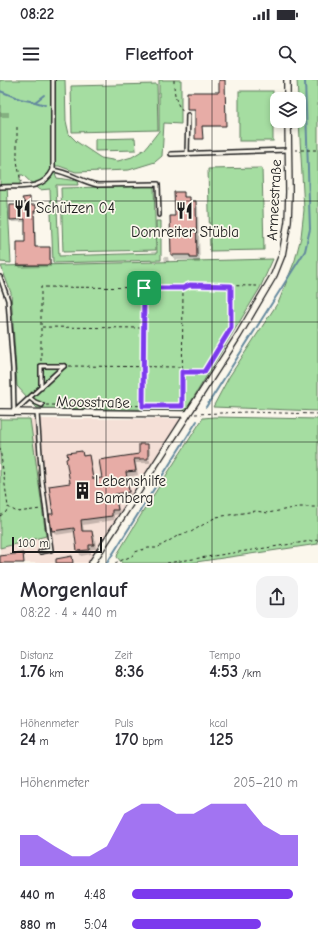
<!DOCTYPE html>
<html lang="de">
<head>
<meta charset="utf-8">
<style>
  :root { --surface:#fff; --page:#f2f2f3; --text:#2b2b33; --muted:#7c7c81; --accent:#7c3aed }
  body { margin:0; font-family:"Comic Neue",sans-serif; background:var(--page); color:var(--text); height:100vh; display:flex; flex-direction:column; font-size:15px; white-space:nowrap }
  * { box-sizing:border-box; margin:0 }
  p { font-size:13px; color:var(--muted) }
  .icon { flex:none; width:22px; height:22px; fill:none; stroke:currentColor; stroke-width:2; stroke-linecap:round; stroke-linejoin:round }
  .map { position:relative; height:483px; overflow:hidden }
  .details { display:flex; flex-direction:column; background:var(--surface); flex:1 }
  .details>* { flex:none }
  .fabs { position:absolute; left:270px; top:12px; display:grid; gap:8px }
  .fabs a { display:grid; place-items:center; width:36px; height:36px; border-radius:8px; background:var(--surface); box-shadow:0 2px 6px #0003; font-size:20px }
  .scale { position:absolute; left:12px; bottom:10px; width:90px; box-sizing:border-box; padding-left:4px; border:2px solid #1c1c1c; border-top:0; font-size:11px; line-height:14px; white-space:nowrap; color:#1c1c1c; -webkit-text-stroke:3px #fbf7ec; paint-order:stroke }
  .pin { position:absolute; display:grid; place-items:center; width:34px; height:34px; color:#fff; margin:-17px; border-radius:8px; box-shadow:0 2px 6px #0006 }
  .round { display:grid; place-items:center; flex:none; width:42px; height:42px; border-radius:12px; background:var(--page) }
  .head { display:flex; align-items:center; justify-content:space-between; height:68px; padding:0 20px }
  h1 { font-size:22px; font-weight:700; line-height:30px }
  .metrics { display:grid; grid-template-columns:repeat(3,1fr); gap:6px; height:68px; padding:4px 20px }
  .metrics div { display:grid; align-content:center }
  .metrics b { font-size:17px; font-weight:700 }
  .metrics small { font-size:11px; font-weight:400 }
  .metrics p { font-size:11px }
  .chart { height:112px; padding:8px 20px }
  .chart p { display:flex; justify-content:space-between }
  .chart svg { width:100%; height:72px; margin-top:4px; fill:var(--accent); opacity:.7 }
  ul { padding:0 20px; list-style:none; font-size:13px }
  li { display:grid; grid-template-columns:64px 48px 1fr; align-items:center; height:30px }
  li i { height:10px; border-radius:5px; background:var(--accent) }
  .status { display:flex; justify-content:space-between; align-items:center; height:28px; padding:0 20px; background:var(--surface); direction:ltr }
  .status svg { height:11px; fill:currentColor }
  header { display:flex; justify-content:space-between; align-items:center; height:52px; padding:0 20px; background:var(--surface); font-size:18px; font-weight:700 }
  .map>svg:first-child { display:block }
  .built { fill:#f5e0d7 }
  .green { fill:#a5dda1; stroke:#607c5e }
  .shadow { fill:#0003 }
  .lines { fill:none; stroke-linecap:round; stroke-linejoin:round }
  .stream { stroke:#63899e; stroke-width:2 }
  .building { fill:#e7aca6; stroke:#1c1c1c }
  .lane-casing { stroke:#1c1c1c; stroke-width:6 }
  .street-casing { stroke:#1c1c1c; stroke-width:8 }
  .path { stroke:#1c1c1c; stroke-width:1; stroke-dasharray:3 3; stroke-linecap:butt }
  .lane { stroke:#fbf7ec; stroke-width:3 }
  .street { stroke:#fbf7ec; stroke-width:5.5 }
  .route-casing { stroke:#fff; stroke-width:8 }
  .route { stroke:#7c3aed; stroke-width:5 }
  .grid { fill:none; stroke:#1c1c1c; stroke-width:1; stroke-opacity:0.55 }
  .labels { text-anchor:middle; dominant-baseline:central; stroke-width:3.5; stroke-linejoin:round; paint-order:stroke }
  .street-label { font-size:15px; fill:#1c1c1c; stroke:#fbf7ec }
  .poi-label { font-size:15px; fill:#1c1c1c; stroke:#fbf7ec; text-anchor:start }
</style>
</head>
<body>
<div class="status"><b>08:22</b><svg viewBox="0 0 49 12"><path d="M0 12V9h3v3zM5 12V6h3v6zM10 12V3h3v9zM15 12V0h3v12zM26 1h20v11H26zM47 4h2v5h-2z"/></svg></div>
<header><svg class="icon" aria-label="menu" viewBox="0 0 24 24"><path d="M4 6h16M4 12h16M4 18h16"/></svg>Fleetfoot<svg class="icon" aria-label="search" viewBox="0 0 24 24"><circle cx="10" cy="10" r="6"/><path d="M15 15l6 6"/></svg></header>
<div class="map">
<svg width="318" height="483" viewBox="0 0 318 483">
  <rect width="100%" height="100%" fill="#fbf7ec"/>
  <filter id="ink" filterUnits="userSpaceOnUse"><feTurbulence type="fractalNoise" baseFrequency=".025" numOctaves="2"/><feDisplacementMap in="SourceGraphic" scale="8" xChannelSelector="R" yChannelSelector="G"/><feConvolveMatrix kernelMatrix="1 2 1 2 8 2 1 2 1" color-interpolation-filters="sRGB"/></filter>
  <g filter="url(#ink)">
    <!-- built -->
    <path class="built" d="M30,339H180L88,483H0V468L46,456Z"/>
    <!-- green -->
    <g class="green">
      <path d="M0,0H65L66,41L69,54L77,62L101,78L118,81L132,77L145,69L159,51V0H181V44L164,43L162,76L155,82L129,90L76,92L59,86H52L57,98L77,101L78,105H56L59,176L157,173L156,141H161V180L53,183L50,109L39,110L23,95H20V105H7L11,183L0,182Z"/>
      <path d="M297,0H318V331L213,327L229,297L279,221L295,180L301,157L304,130L299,41V19H298Z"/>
      <path d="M157,4L158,50L72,52L71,6Z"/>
      <rect x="239" y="11" width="34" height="50"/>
      <path d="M135,58L136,70L95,71V59Z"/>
      <path d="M262,88L264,170L210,171L208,89Z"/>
      <path d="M154,106L156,170L63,172L61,108Z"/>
      <path d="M273,179L260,208L186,330L37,328L17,306L11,213L1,186Z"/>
      <path d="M214,337L318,339V464L189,483H122L117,477L118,473L144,430L203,338Z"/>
      <path d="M0,339H30L46,456L0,468Z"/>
    </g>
    <!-- shadow -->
    <g class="shadow">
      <path d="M225,2L226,46L202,47V59H197L196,31L188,30V13H220Z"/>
      <rect x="0" y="32" width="9" height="5"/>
      <path d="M183,113L186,118H189L192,122H195L198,127L200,183H194L193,180H175L172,175L171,137H176Z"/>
      <path d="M29,118L31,126H36L37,129V133L35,134L36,168H49L51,171V187L20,188L18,185V163H26V142H12L11,139L28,126Z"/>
      <path d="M164,177H168L169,182H165Z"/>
      <path d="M148,365L150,370V378H141V380H150V383H136L138,395L128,397L131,417L117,419L120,434L114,435V440L83,445L84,452H92L95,457L96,469L91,470V474L81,476L78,471L75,452L56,455L53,451L54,435L71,404L82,372L84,377L89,376L91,381L94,400L103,399L140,375Z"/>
    </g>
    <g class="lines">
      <!-- stream -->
      <g class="stream">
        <path d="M0,11L20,19L35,22L45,25"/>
        <path d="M35,22L44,15"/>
        <path d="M206,327L305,171L310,149L305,0"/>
        <path d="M107,483L197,341"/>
      </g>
    </g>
    <!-- building -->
    <g class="building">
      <path d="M219,0H225L226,46H202L203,59H195V30H187V12H219Z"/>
      <path d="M174,112H184V117H190V121H196L197,178H190V175H171L170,136H175Z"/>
      <path d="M30,117V125H36V131H34L35,167H50V185H17V162H25V139L10,140V125H26L22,118Z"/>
      <path d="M139,364H148V379H134L136,391L126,392L129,412L115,414L118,430H112V436L81,440L82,451H92L94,465H89V470L77,471L74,448L52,451L49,434H53L49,406L70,403L66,379L68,378L67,373L82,371L83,376L89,375L93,399L102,398L99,380L139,374Z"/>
      <path d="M23,473L24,483H0V476Z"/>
      <path d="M72,476L73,483H56V479Z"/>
    </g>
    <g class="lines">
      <defs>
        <g id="lane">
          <path d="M187,73L188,35"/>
          <path d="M171,74L288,70"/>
          <path d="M53,90C69,92 82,102 98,105L158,104L159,135"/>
          <path d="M0,107C20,106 43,111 53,90V0"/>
          <path d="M0,197L8,220L13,289L14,332"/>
          <path d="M41,308V286H64"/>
          <path d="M30,318L35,322L42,325"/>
          <path d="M15,331L64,286"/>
          <path d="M37,333L42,401L51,470L40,472"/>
        </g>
        <g id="street">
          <path d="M287,0V19"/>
          <path d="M0,332L187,334"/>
          <path d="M92,483L238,256L274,195L282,175L288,142L289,112L288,41"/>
        </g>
      </defs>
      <!-- lane casing -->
      <use href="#lane" class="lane-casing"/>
      <!-- street casing -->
      <use href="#street" class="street-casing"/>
      <!-- path -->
      <g class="path">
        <path d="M174,0C174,13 175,23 184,33"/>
        <path d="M17,47V81L21,102"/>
        <path d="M295,70H318"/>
        <path d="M42,247L142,248"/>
        <path d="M41,281V207L183,208L190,205L257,206"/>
        <path d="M69,286L182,287"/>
        <path d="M183,292H204L231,248V206"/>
        <path d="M46,325L182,326L183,209"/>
        <path d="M143,325L144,208"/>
        <path d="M195,334L247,332L318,334"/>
        <path d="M0,368L8,427"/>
        <path d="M0,436L6,432L8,427L17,432L41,429"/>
        <path d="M115,483L132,476L135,472L148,468H157L179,455L191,452L216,437L256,431L268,433L299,427H318"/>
        <path d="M167,483L318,460"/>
      </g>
      <!-- lane -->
      <use href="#lane" class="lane"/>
      <!-- street -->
      <use href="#street" class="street"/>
    </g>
  </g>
  <g class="lines" filter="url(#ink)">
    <defs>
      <path id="route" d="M190,205L231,206V248L204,292H182V326H143L144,208H183Z"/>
    </defs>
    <!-- route casing -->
    <use href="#route" class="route-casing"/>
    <!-- route -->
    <use href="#route" class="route"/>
  </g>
  <!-- grid -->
  <path class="grid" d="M106,0V483M212,0V483M0,121H318M0,242H318M0,362H318"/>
  <!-- icons -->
  <defs>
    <symbol id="restaurant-bare" viewBox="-9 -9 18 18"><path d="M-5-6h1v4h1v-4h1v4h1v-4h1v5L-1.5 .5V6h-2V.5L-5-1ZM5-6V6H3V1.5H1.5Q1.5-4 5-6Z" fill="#1c1c1c" stroke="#fbf7ec" stroke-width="2.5" paint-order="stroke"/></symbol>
    <symbol id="building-bare" viewBox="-9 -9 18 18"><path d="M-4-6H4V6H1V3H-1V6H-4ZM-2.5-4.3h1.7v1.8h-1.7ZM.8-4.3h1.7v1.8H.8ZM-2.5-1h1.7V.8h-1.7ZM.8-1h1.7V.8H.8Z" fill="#1c1c1c" stroke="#fbf7ec" stroke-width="2.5" paint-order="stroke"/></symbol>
  </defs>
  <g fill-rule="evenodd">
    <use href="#restaurant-bare" x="10" y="116" width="25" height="25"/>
    <use href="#restaurant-bare" x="172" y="118" width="25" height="25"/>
    <use href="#building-bare" x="70" y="398" width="25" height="25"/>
  </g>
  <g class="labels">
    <!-- street labels -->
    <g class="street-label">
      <text transform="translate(274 120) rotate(-87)">Armeestraße</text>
      <text transform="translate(93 322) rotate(1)">Moosstraße</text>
    </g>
    <!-- poi labels -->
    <g class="poi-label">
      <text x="36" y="128">Schützen 04</text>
      <text x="185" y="152" text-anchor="middle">Domreiter Stübla</text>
      <text x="95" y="401">Lebenshilfe<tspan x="95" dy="17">Bamberg</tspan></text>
    </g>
  </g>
</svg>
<div class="fabs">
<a><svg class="icon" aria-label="layers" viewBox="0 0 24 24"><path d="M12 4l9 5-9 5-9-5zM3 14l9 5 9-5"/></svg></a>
</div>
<div class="scale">100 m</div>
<div class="pin" style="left:144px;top:208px;background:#1e9e55"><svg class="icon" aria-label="arrive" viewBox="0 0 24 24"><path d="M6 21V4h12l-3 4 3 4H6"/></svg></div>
</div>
<section class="details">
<div class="head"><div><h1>Morgenlauf</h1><p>08:22 · 4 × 440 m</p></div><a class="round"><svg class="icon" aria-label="share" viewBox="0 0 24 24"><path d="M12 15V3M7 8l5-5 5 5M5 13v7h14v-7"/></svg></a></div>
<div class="metrics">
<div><p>Distanz</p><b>1.76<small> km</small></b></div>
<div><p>Zeit</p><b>8:36</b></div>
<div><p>Tempo</p><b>4:53<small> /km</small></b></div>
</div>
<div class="metrics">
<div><p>Höhenmeter</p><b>24<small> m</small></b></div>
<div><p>Puls</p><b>170<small> bpm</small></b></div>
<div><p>kcal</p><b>125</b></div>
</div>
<div class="chart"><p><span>Höhenmeter</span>205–210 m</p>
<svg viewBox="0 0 160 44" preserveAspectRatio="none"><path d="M0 44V25L10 25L20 32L30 38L40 38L50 32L60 12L70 6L80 6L90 12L100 12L110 6L120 6L130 6L140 19L150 25L160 25V44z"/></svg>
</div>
<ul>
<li><b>440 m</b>4:48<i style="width:97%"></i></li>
<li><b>880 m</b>5:04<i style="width:78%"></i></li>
</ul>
</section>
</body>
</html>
